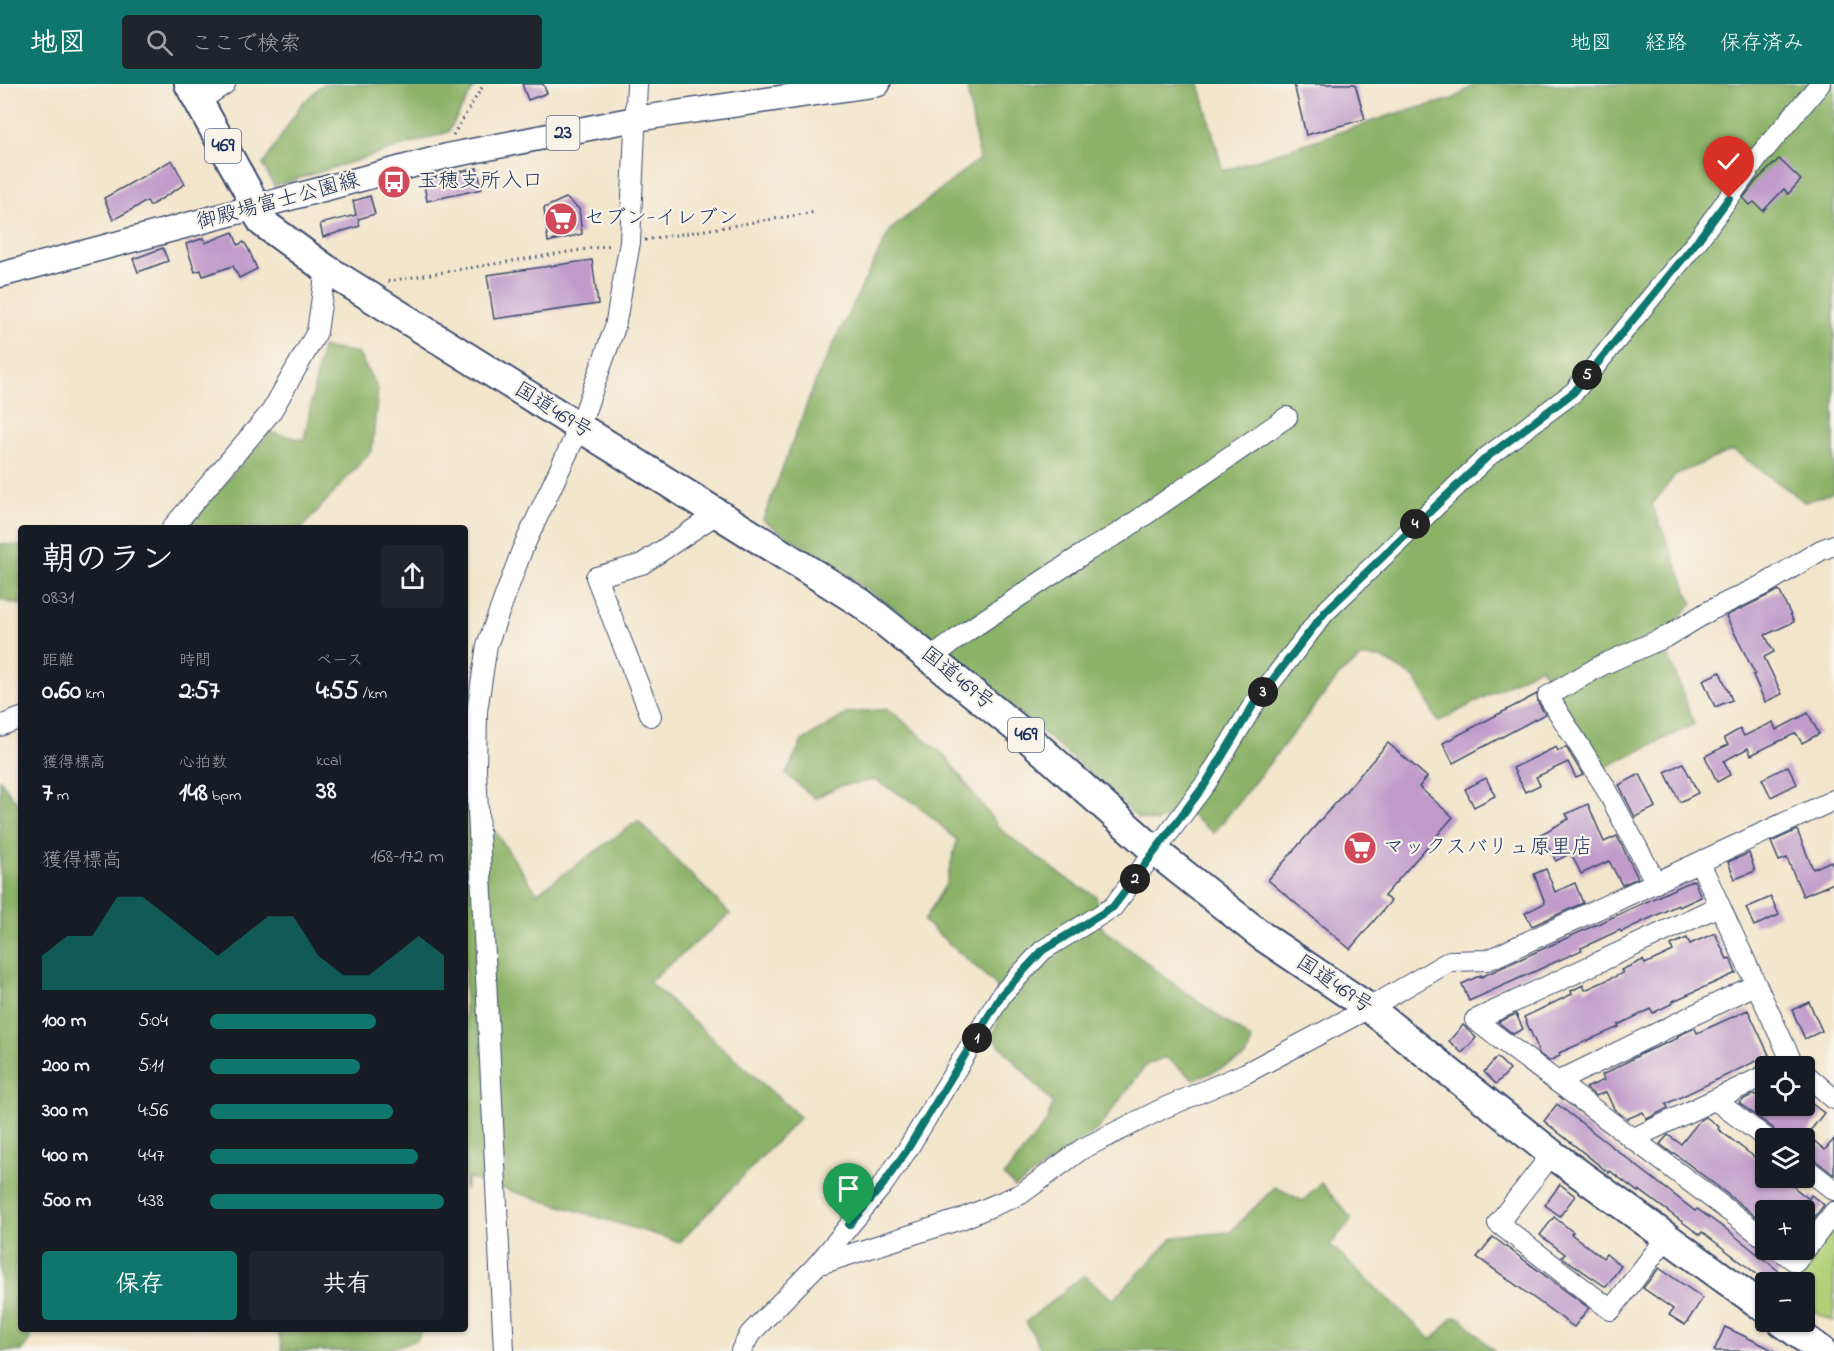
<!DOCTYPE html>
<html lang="ja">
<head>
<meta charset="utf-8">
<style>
  :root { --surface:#171b24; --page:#20242c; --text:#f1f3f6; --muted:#9ea1a6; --accent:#0f766e }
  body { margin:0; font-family:"Indie Flower","Klee One",sans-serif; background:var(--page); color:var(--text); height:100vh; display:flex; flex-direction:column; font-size:22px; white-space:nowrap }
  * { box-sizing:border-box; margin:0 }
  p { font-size:20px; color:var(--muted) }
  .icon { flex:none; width:33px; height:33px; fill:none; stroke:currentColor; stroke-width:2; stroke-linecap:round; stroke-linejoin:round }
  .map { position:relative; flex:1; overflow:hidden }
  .drawer { position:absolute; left:18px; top:441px; width:450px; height:807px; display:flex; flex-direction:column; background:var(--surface); border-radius:6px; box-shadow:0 2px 4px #0004 }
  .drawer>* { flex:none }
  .buttons { position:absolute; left:1755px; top:972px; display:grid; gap:12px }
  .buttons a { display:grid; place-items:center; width:60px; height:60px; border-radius:6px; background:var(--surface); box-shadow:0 2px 4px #0004; font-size:30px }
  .pin { position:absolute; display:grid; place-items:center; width:51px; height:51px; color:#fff; margin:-62px -26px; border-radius:50% 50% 50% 0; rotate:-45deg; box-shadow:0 0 6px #0007 }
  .pin .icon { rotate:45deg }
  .km { position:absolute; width:30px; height:30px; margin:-15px; border-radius:50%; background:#222; color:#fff; font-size:16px; line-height:30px; text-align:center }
  .round { display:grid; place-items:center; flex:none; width:63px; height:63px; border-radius:6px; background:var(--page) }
  .overview { display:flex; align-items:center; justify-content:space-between; height:102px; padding:0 24px }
  h1 { font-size:33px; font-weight:700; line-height:45px }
  .stats { display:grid; grid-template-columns:repeat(3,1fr); gap:9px; height:102px; padding:6px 24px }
  .stats div { display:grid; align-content:center }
  .stats b { font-size:26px; font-weight:700 }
  .stats small { font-size:16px; font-weight:400 }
  .stats p { font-size:16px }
  .chart { height:168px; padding:12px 24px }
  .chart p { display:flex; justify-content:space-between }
  .chart svg { width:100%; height:108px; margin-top:6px; fill:var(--accent); opacity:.7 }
  .primary-button { display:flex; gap:12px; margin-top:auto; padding:12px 24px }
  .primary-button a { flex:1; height:69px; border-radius:6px; background:var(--accent); color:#fff; font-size:24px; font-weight:700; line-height:69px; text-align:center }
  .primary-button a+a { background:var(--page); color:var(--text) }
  ul { padding:0 24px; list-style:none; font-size:20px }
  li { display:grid; grid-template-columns:96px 72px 1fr; align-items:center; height:45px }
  li i { height:15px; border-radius:8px; background:var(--accent) }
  header { display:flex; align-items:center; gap:36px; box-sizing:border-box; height:84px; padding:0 30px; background:var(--accent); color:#fff }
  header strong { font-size:28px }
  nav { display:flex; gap:33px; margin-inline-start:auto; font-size:21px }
  .search { width:420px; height:54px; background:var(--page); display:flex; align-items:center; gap:15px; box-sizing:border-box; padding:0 21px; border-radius:6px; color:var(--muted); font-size:22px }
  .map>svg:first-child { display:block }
  .green { fill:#b1d077; stroke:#66806a; stroke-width:1.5 }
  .forest { fill:#8cb268; stroke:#547063; stroke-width:1.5 }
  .building { fill:#c09bca }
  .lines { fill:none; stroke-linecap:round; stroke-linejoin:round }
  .minor-casing { stroke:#3b4a6e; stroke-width:22 }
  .major-casing { stroke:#3b4a6e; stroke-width:27 }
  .highway-casing { stroke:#3b4a6e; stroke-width:32 }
  .path { stroke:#3b4a6e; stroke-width:3; stroke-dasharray:1.5 4.5; stroke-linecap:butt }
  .minor { stroke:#fff; stroke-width:20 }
  .major { stroke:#fff; stroke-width:24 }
  .highway { stroke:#fff; stroke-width:28 }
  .route-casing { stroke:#fff; stroke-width:12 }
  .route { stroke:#0f766e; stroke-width:8 }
  .labels { text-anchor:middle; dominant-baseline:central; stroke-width:4.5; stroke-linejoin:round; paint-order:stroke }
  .shield { fill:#f7f3e8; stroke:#5d6a87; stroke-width:1.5 }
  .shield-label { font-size:20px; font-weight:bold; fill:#1b2f5e }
  .poi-label { font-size:21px; fill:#1b2f5e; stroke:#f7f3e8; text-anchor:start }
  .street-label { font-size:21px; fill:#1b2f5e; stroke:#f7f3e8 }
</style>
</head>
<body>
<header>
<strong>地図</strong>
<div class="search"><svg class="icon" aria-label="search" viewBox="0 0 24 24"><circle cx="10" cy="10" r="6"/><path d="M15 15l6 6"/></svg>ここで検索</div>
<nav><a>地図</a><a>経路</a><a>保存済み</a></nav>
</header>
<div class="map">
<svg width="1834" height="1267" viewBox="0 0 1834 1267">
  <rect width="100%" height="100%" fill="#f7f3e8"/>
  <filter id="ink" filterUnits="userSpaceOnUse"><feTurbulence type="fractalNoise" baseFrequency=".0167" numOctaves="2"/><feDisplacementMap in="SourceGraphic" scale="12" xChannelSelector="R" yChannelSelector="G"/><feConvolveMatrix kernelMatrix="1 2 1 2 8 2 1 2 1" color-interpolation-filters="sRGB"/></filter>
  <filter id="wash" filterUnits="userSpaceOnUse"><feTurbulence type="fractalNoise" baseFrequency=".008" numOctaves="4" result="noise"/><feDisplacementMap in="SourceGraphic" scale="24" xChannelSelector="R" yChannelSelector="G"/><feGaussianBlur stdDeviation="1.35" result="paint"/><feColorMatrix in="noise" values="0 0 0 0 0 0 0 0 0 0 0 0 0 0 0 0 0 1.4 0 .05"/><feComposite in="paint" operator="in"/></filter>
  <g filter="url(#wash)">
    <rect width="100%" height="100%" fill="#f2e5cb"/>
    <!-- green -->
    <path class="green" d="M1834,1139V1237L1823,1233L1805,1220L1804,1198H1786Z"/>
    <!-- forest -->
    <g class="forest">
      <path d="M323,0H476L448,48L274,102L263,81L301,21Z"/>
      <path d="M977,0H1199L1223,87L1394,30L1453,15L1476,0H1834V408L1805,418L1733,366L1675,391L1652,421L1692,519L1662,554L1694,640L1604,684L1541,583L1438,638L1415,594L1382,574L1363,573L1341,589L1214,749L1183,725L1156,738L1138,734L1076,677L900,528L763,436L818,291L890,146L979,75L967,3Z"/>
      <path d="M322,263L358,269L378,305L372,366L302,444H190L187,441L270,348L304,356Z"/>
      <path d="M0,460L21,462V521L0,516Z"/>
      <path d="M889,625L945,672L1001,746L1074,800L1096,812L1102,844L1178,903L1252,956L1246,973L1195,996L1165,973L1146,981L1098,1045L1015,1103L1004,1092L1046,1039L1053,1019L992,953L1001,928L996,901L924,837L946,800L957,756L917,720L875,696L839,702L815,714L786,690L802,657L848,629Z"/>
      <path d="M0,696L21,724V1164L15,1183L21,1207V1245H29L30,1256L22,1267H0Z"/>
      <path d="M465,704L537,809L638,737L730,830L649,898L800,1033L680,1158L468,1094L465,1106Z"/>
      <path d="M1321,1099L1352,1135L1330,1161L1432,1256L1453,1233L1461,1234L1494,1267H1042L1026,1238L1084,1191L1113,1216L1174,1153L1230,1148L1275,1103L1303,1117Z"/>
      <path d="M278,1245H422L417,1256L382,1267H282Z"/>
    </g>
    <g id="blocks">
      <!-- building -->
      <g class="building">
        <path d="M522,0H543L547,9L528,16Z"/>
        <path d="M1294,0H1355L1365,35L1306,51Z"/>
        <path d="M1779,75L1801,96L1788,110L1784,105L1763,127L1754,118L1750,121L1743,114L1756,97Z"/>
        <path d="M172,76L185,100L150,122L147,117L113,136L104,114Z"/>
        <path d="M477,84L482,105L427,117L423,96Z"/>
        <path d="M370,112L375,130L358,135L360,142L323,153L320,140L356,131L353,117Z"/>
        <path d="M566,114L579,125L582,150L548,158L544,124Z"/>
        <path d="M233,148L238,161L244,158L248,164L257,185L239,194L233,182L203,192L201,186L195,188L186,160L204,154L205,159Z"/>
        <path d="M163,164L168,177L138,188L133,175Z"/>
        <path d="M592,176L598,220L494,235L487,191Z"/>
        <path d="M1779,506L1794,538L1765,551L1774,568L1764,573L1782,610L1765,618L1753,591L1755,590L1726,532Z"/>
        <path d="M1720,588L1732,616L1715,623L1703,596Z"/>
        <path d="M1537,610L1538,618L1545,630L1453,679L1443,659Z"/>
        <path d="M1808,629L1819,650L1802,659L1796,649L1751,671L1748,664L1724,677L1730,691L1717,698L1705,672L1728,661L1724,654L1740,645L1744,652L1773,638L1776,646Z"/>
        <path d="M1388,659L1427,693L1419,703L1453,733L1384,812L1391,817L1350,865L1268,796Z"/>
        <path d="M1556,663L1558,667L1566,663L1583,691L1576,694L1568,678L1536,693L1540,701L1525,708L1513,684Z"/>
        <path d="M1683,679L1698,709L1680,718L1665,688Z"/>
        <path d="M1788,682L1797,700L1771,713L1762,695Z"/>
        <path d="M1640,690L1656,723L1635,733L1619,701Z"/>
        <path d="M1486,694L1495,712L1474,723L1465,705Z"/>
        <path d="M1588,720L1604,758L1617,752L1638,794L1622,801L1609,777L1581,790L1571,769L1556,777L1541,750L1569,735L1566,730Z"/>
        <path d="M1797,746L1813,785L1831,777L1834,784V799L1803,812L1787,774L1779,777L1771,758Z"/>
        <path d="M1749,769L1755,787L1735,795L1728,778Z"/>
        <path d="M1546,785L1555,808L1575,799L1583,819L1532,842L1525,829L1545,819L1534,790Z"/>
        <path d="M1694,796L1701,813L1679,823L1678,821L1621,848L1620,846L1581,864L1582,866L1469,917L1462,900L1481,891V893Z"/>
        <path d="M1771,813L1779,831L1754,842L1746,824Z"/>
        <path d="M1715,849L1727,875L1730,874L1736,889L1673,917V919L1653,929L1651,925L1618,941L1619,943L1559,969L1560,972L1549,977L1538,969L1537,965L1538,964L1524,933L1572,910L1571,907L1583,901L1585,906L1623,889L1621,886L1643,876L1645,880L1673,867L1671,861L1687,854L1690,860Z"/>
        <path d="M1809,918L1822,947L1805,955L1792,926Z"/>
        <path d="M1748,926L1769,971L1666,1020L1668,1024L1647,1035L1643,1028L1627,1035L1614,1025L1606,1008L1596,1012L1586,1004L1604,996L1602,991L1643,969L1678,954L1677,952L1695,944L1697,949Z"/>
        <path d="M1516,930L1523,945L1513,950L1498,938Z"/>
        <path d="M1463,941L1476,954L1462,969L1449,957Z"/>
        <path d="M1497,973L1510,986L1496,1000L1484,988Z"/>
        <path d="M1754,1010L1766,1019V1022H1805L1808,1017L1824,1029L1807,1051L1825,1066L1834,1055V1091L1811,1073L1804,1071V1054H1778L1773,1044L1739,1019L1742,1016Z"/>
        <path d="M1557,1020L1695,1127L1697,1125L1730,1148L1780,1188L1772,1198H1767L1702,1148L1700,1151L1639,1106L1638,1108L1610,1087L1609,1089L1544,1037Z"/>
        <path d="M1706,1033L1719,1043L1718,1045L1766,1082V1094H1782L1809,1115L1811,1111L1824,1121L1804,1147V1126H1766V1140L1674,1069L1673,1070L1660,1060L1668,1051L1681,1060L1700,1036Z"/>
        <path d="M1560,1100L1575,1112L1560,1132L1545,1121Z"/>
        <path d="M1554,1133L1573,1148L1571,1150L1603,1174L1606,1170L1621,1182L1606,1203L1562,1173L1565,1170L1540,1151Z"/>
        <path d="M1493,1153L1589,1224L1574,1243L1477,1173Z"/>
        <path d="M1659,1184L1703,1214L1685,1241L1669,1231L1673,1225L1643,1204Z"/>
        <path d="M1725,1243L1742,1251L1775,1267H1714Z"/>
      </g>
    </g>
  </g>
  <g filter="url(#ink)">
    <use href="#blocks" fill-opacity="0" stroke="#3b4a6e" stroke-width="1.5"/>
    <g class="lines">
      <defs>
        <g id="minor">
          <path d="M198,18L225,0"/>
          <path d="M172,444L271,328L317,248L326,185"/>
          <path d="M931,574L969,546L1089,466L1119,449L1287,333"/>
          <path d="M651,632L596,493L642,480L718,429"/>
          <path d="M0,642L21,634"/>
          <path d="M1700,779L1792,978L1797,982"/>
          <path d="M1656,799L1604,701L1548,612L1602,581L1668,552L1709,527L1767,499L1821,466L1834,461"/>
          <path d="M1719,822L1475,936L1766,1155"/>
          <path d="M1804,989L1834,1015"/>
          <path d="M1557,998L1755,901"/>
          <path d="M1715,1016L1766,1054"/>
          <path d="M1632,1055L1766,991"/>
          <path d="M1552,1070L1498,1139L1611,1226L1667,1153"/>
          <path d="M1804,1083L1834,1106"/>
          <path d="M1780,1166L1796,1178L1834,1128"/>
          <path d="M817,1181L961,1135L1021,1110L1082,1065L1164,1024L1246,989L1369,924L1450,877L1488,876L1834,716"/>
          <path d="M504,1267L476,686L477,627L487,561L522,466L579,344L615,243L630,158L637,0"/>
          <path d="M741,1267L750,1250L817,1181L882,1102L907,1066L1002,910L1043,866L1113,823L1206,699L1254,620L1325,528L1487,373L1574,308L1698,156L1759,72L1820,0"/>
        </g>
        <path id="major" d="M0,191L447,72L635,35L878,0"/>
        <g id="highway">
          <path d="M189,0L249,109L254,125L263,139L326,185L861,519L1019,646L1156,768L1262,852L1369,924L1552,1070L1766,1225"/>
          <path d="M1782,1238L1822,1267"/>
        </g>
      </defs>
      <!-- minor casing -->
      <use href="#minor" class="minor-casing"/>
      <!-- major casing -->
      <use href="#major" class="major-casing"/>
      <!-- highway casing -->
      <use href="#highway" class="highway-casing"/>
      <!-- path -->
      <g class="path">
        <path d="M453,51L484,0"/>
        <path d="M645,156L816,128"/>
        <path d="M388,197L612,161"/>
      </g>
      <!-- minor -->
      <use href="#minor" class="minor"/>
      <!-- major -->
      <use href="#major" class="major"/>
      <!-- highway -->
      <use href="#highway" class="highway"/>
    </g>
  </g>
  <g class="lines" filter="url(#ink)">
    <defs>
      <path id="route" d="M849,1141L882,1102L907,1066L1002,910L1043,866L1113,823L1206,699L1254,620L1325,528L1487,373L1574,308L1698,156L1729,114"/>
    </defs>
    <!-- route casing -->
    <use href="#route" class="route-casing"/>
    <!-- route -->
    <use href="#route" class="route"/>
  </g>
  <!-- icons -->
  <defs>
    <symbol id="bus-disc" viewBox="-11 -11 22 22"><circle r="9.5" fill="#d1495b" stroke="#f7f3e8"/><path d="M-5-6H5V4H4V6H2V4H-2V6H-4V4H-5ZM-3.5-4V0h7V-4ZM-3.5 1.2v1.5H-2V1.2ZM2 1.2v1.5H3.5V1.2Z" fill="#fff"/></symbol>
    <symbol id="supermarket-disc" viewBox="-11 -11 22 22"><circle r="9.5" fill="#d1495b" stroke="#f7f3e8"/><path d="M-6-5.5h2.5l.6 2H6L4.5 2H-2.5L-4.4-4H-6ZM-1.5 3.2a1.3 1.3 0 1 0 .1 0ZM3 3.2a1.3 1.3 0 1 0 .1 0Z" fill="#fff"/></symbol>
  </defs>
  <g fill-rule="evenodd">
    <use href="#bus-disc" x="375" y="79" width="38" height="38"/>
    <use href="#supermarket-disc" x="542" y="116" width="38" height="38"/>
    <use href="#supermarket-disc" x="1341" y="745" width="38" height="38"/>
  </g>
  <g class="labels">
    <!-- shield labels -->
    <g class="shield">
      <rect x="546.5" y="32" width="33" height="34" rx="4.5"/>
      <rect x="205" y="45" width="36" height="34" rx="4.5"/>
      <rect x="1008" y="634" width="36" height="34" rx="4.5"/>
    </g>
    <g class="shield-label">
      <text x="563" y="49">23</text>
      <text x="223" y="62">469</text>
      <text x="1026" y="651">469</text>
    </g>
    <!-- poi labels -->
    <g class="poi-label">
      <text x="417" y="98">玉穂支所入口</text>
      <text x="584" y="135">セブン-イレブン</text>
      <text x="1383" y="764">マックスバリュ原里店</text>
    </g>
    <!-- street labels -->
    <g class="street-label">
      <text transform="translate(278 118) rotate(-15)">御殿場富士公園線</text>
      <text transform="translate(553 327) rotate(32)">国道469号</text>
      <text transform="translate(957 595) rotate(39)">国道469号</text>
      <text transform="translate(1334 901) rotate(34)">国道469号</text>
    </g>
  </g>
</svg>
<div class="buttons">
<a><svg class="icon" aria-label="locate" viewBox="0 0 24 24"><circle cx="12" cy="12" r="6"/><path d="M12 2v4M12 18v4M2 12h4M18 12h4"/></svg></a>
<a><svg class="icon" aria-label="layers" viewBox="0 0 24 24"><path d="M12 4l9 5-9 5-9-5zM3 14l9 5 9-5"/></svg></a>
<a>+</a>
<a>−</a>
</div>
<div class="pin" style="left:849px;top:1141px;background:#1e9e55"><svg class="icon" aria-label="arrive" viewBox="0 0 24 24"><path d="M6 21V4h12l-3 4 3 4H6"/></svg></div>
<div class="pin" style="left:1729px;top:114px;background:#d93025"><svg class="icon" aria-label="check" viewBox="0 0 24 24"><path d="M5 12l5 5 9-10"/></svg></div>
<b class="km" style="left:977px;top:954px">1</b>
<b class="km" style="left:1135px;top:795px">2</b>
<b class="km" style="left:1263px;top:608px">3</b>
<b class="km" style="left:1415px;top:440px">4</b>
<b class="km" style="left:1587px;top:291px">5</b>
<section class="drawer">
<div class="overview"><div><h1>朝のラン</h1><p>08:31</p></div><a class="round"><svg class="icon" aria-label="share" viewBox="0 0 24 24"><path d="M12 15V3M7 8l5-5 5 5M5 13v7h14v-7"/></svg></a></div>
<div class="stats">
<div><p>距離</p><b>0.60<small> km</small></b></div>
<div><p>時間</p><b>2:57</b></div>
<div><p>ペース</p><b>4:55<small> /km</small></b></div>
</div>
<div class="stats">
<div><p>獲得標高</p><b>7<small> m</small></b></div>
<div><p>心拍数</p><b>148<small> bpm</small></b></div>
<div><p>kcal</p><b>38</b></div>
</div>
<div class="chart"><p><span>獲得標高</span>168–172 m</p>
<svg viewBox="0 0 160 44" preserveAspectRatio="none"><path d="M0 44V30L10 22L20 22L30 6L40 6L50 14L60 22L70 30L80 22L90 14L100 14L110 30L120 38L130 38L140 30L150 22L160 30V44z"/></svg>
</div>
<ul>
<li><b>100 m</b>5:04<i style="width:71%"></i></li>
<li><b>200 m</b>5:11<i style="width:64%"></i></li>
<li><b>300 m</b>4:56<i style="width:78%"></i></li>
<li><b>400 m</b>4:47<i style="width:89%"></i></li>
<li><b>500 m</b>4:38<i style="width:100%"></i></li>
</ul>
<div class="primary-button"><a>保存</a><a>共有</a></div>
</section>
</div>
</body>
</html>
